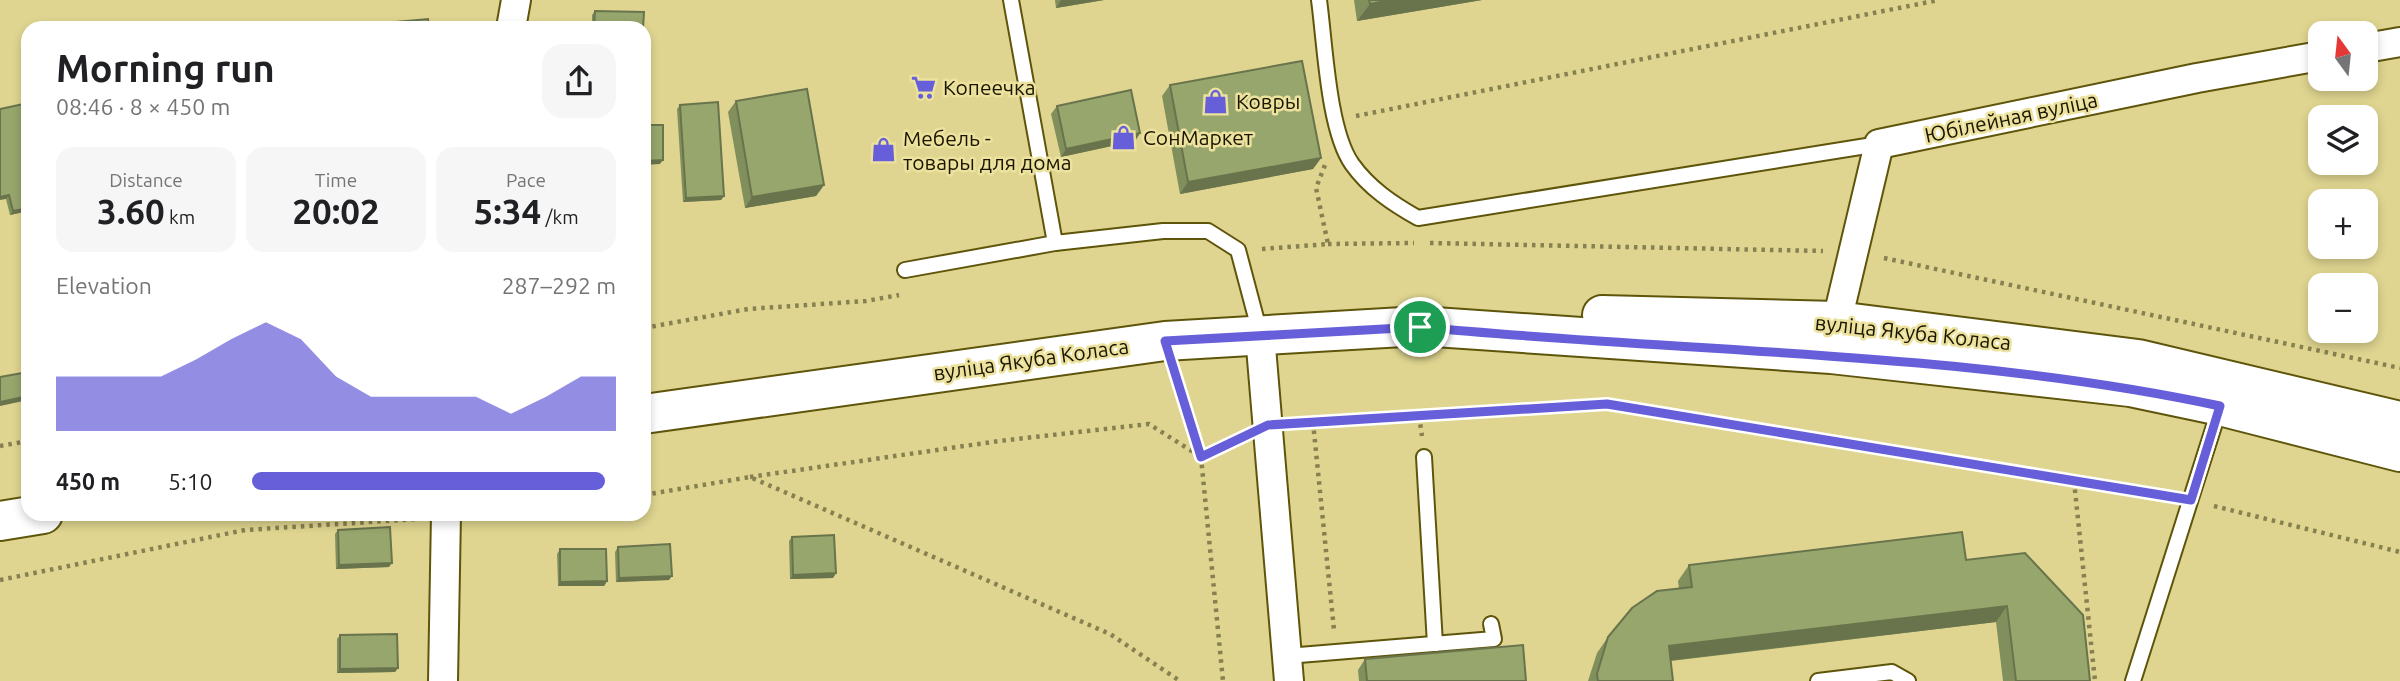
<!DOCTYPE html>
<html lang="en">
<head>
<meta charset="utf-8">
<style>
  :root { --surface:#fff; --page:#f6f6f6; --text:#202124; --muted:#757577; --accent:#665fd9 }
  body { margin:0; font-family:Ubuntu,sans-serif; background:var(--page); color:var(--text); height:100vh; display:flex; flex-direction:column; font-size:26px; white-space:nowrap }
  * { box-sizing:border-box; margin:0 }
  p { font-size:23px; color:var(--muted) }
  .icon { flex:none; width:38px; height:38px; fill:none; stroke:currentColor; stroke-width:2; stroke-linecap:round; stroke-linejoin:round }
  .map { position:relative; flex:1; overflow:hidden }
  .panel { position:absolute; left:21px; top:21px; width:630px; height:500px; display:flex; flex-direction:column; background:var(--surface); border-radius:21px; box-shadow:0 4px 10px #0003 }
  .panel>* { flex:none }
  .needle { width:46px; rotate:345deg }
  .fabs { position:absolute; left:2308px; top:21px; display:grid; gap:14px }
  .fabs a { display:grid; place-items:center; width:70px; height:70px; border-radius:14px; background:var(--surface); box-shadow:0 4px 10px #0003; font-size:35px }
  .pin { position:absolute; display:grid; place-items:center; width:60px; height:60px; color:#fff; margin:-30px; border:4px solid #fff; border-radius:50%; box-shadow:0 2px 7px #0007 }
  .round { display:grid; place-items:center; flex:none; width:74px; height:74px; border-radius:21px; background:var(--page) }
  .summary { display:flex; align-items:center; justify-content:space-between; height:119px; padding:0 35px }
  h1 { font-size:38px; font-weight:700; line-height:52px }
  .stats { display:grid; grid-template-columns:repeat(3,1fr); gap:10px; height:119px; padding:7px 35px }
  .stats div { display:grid; align-content:center; border-radius:18px; background:var(--page); text-align:center }
  .stats b { font-size:35px; font-weight:700 }
  .stats small { font-size:19px; font-weight:400 }
  .stats p { font-size:19px }
  .chart { height:196px; padding:14px 35px }
  .chart p { display:flex; justify-content:space-between }
  .chart svg { width:100%; height:126px; margin-top:7px; fill:var(--accent); opacity:.7 }
  ul { padding:0 35px; list-style:none; font-size:23px }
  li { display:grid; grid-template-columns:112px 84px 1fr; align-items:center; height:52px }
  li i { height:18px; border-radius:9px; background:var(--accent) }
  .map>svg:first-child { display:block }
  .lines { fill:none; stroke-linecap:round; stroke-linejoin:round }
  .service-casing { stroke:#5f550a; stroke-width:18 }
  .minor-casing { stroke:#5f550a; stroke-width:32 }
  .secondary-casing { stroke:#5f550a; stroke-width:42 }
  .path { stroke:#878050; stroke-width:4.5; stroke-dasharray:3.5 5; stroke-linecap:butt }
  .service { stroke:#fff; stroke-width:14 }
  .minor { stroke:#fff; stroke-width:28 }
  .secondary { stroke:#fff; stroke-width:38 }
  .wall { fill:#818f5d }
  .shaded-wall { fill:#69744c }
  .building { fill:#96a66c; stroke:#69744c; stroke-width:2 }
  .route-casing { stroke:#fff; stroke-width:14 }
  .route { stroke:#665fd9; stroke-width:9 }
  .labels { text-anchor:middle; dominant-baseline:central; stroke-width:5; stroke-linejoin:round; paint-order:stroke }
  .poi-label { font-size:21px; fill:#191500; stroke:#ece29d; text-anchor:start }
  .street-label { font-size:21px; fill:#191500; stroke:#ece29d }
</style>
</head>
<body>
<div class="map">
<svg width="2400" height="681" viewBox="0 0 2400 681">
  <rect width="100%" height="100%" fill="#dfd590"/>
  <g class="lines">
    <defs>
      <g id="service">
        <path d="M1011,0L1055,243L1163,231H1208L1238,250L1260,333"/>
        <path d="M1319,0C1325,43 1328,130 1352,164C1369,188 1393,204 1418,218L1879,144"/>
        <path d="M905,270L1055,243"/>
        <path d="M1424,457L1435,644"/>
        <path d="M1287,656L1494,639L1491,624"/>
        <path d="M1818,681L1892,672L1908,681"/>
        <path d="M2133,681L2220,407"/>
      </g>
      <g id="minor">
        <path d="M511,28L516,0"/>
        <path d="M2366,48L2400,42"/>
        <path d="M1837,321L1879,144L2197,78L2320,56"/>
        <path d="M1260,335L1289,681"/>
        <path d="M443,681L446,514"/>
      </g>
      <g id="secondary">
        <path d="M1602,315L1837,321L2138,359L2400,421"/>
        <path d="M644,414L1165,341L1420,326L1831,354L2130,387L2220,406L2400,452"/>
        <path d="M0,521L43,514"/>
      </g>
    </defs>
    <!-- service casing -->
    <use href="#service" class="service-casing"/>
    <!-- minor casing -->
    <use href="#minor" class="minor-casing"/>
    <!-- secondary casing -->
    <use href="#secondary" class="secondary-casing"/>
    <!-- path -->
    <g class="path">
      <path d="M1356,116L1939,0"/>
      <path d="M1430,243L1823,251"/>
      <path d="M1328,244L1414,243"/>
      <path d="M1262,249L1328,244L1316,188L1325,165"/>
      <path d="M1884,258L2400,368"/>
      <path d="M644,328L748,309L866,301L899,295"/>
      <path d="M1176,375L1201,457L1223,681"/>
      <path d="M1419,416L1422,436"/>
      <path d="M1313,422L1334,630"/>
      <path d="M1296,423L1607,404L2168,496"/>
      <path d="M0,446L28,441"/>
      <path d="M750,477L999,441L1149,424L1201,457L1238,439"/>
      <path d="M2074,481L2095,681"/>
      <path d="M644,495L750,477L1110,634L1180,681"/>
      <path d="M2214,506L2400,552"/>
      <path d="M475,516L496,514"/>
      <path d="M0,580L245,530L417,519"/>
    </g>
    <!-- service -->
    <use href="#service" class="service"/>
    <!-- minor -->
    <use href="#minor" class="minor"/>
    <!-- secondary -->
    <use href="#secondary" class="secondary"/>
  </g>
  <!-- wall -->
  <g class="wall">
    <path d="M1055,0H1104L1056,8Z"/>
    <path d="M1354,0H1482L1357,21Z"/>
    <path d="M595,11L643,28H592V15Z"/>
    <path d="M1170,85L1321,158L1313,169L1180,194L1162,96Z"/>
    <path d="M736,101L824,185L816,196L745,208L728,112Z"/>
    <path d="M28,103V211L10,215L6,199Z"/>
    <path d="M680,105L724,196L721,200L683,202L677,109Z"/>
    <path d="M1057,106L1140,133L1135,141L1061,157L1051,114Z"/>
    <path d="M338,530L389,567L336,569L335,534Z"/>
    <path d="M792,537L836,573L833,578L790,579L789,541Z"/>
    <path d="M618,547L669,580L616,582L615,552Z"/>
    <path d="M560,549L607,581L604,586H558L557,554Z"/>
    <path d="M1966,560L2090,681H2003L1996,622L1671,661L1673,681H1588L1597,653L1608,637L1679,589L1678,581L1689,565Z"/>
    <path d="M340,635L398,668L395,672L337,673V639Z"/>
    <path d="M1365,659L1526,681H1359L1358,670Z"/>
  </g>
  <!-- shaded-wall -->
  <g class="shaded-wall">
    <path d="M1061,0H1104L1056,8Z"/>
    <path d="M1391,0H1482L1357,21L1370,4Z"/>
    <path d="M1140,133L1135,141L1061,157L1066,149Z"/>
    <path d="M1321,158L1313,169L1180,194L1188,182Z"/>
    <path d="M663,160L660,164L644,165V161Z"/>
    <path d="M824,185L816,196L745,208L752,197Z"/>
    <path d="M9,195L6,199L0,200V197Z"/>
    <path d="M724,196L721,200L683,202L686,198Z"/>
    <path d="M28,208V211L10,215L13,211Z"/>
    <path d="M28,396V400L0,406V402Z"/>
    <path d="M392,563L389,567L336,569L339,565Z"/>
    <path d="M836,573L833,578L790,579L793,575Z"/>
    <path d="M672,576L669,580L616,582L619,578Z"/>
    <path d="M607,581L604,586H558L560,582Z"/>
    <path d="M2007,606L1996,622L1658,662L1669,646Z"/>
    <path d="M398,668L395,672L337,673L340,669Z"/>
  </g>
  <!-- building -->
  <g class="building">
    <path d="M1369,0H1391L1370,4Z"/>
    <path d="M595,11L644,12L643,28H594Z"/>
    <path d="M428,19L429,28H397L396,22Z"/>
    <path d="M1302,61L1321,158L1188,182L1170,85Z"/>
    <path d="M807,89L824,185L752,197L736,101Z"/>
    <path d="M1131,90L1140,133L1066,149L1057,106Z"/>
    <path d="M718,102L724,196L686,198L680,105Z"/>
    <path d="M28,103V208L13,211L9,195L0,197V109Z"/>
    <path d="M644,125H663V160L644,161Z"/>
    <path d="M28,372V396L0,402V377Z"/>
    <path d="M390,527L392,563L339,565L338,530Z"/>
    <path d="M1962,532L1966,560L2025,553L2083,615L2090,681H2016L2007,606L1669,646L1673,681H1598L1597,674L1608,637L1632,608L1657,591L1692,587L1689,565Z"/>
    <path d="M834,535L836,573L793,575L792,537Z"/>
    <path d="M670,544L672,576L619,578L618,547Z"/>
    <path d="M560,549H606L607,581L560,582Z"/>
    <path d="M397,634L398,668L340,669V635Z"/>
    <path d="M1523,645L1526,681H1367L1365,659Z"/>
  </g>
  <g class="lines">
    <defs>
      <path id="route" d="M1420,327C1687,353 1957,350 2220,406L2191,500L1607,404L1268,425L1201,457L1165,341Z"/>
    </defs>
    <!-- route casing -->
    <use href="#route" class="route-casing"/>
    <!-- route -->
    <use href="#route" class="route"/>
  </g>
  <!-- icons -->
  <defs>
    <symbol id="supermarket-bare" viewBox="-9 -9 18 18"><path d="M-6-5.5h2.5l.6 2H6L4.5 2H-2.5L-4.4-4H-6ZM-1.5 3.2a1.3 1.3 0 1 0 .1 0ZM3 3.2a1.3 1.3 0 1 0 .1 0Z" fill="#665fd9" stroke="#ece29d" stroke-width="2.5" paint-order="stroke"/></symbol>
    <symbol id="shop-bare" viewBox="-9 -9 18 18"><path d="M-5-2.5h2.3a2.7 3.5 0 0 1 5.4 0H5L5.5 6h-11ZM-1.5-2.5h3a1.5 2.3 0 0 0-3 0Z" fill="#665fd9" stroke="#ece29d" stroke-width="2.5" paint-order="stroke"/></symbol>
  </defs>
  <g fill-rule="evenodd">
    <use href="#supermarket-bare" x="906" y="70" width="35" height="35"/>
    <use href="#shop-bare" x="1198" y="84" width="35" height="35"/>
    <use href="#shop-bare" x="1106" y="120" width="35" height="35"/>
    <use href="#shop-bare" x="866" y="132" width="35" height="35"/>
  </g>
  <g class="labels">
    <!-- poi labels -->
    <g class="poi-label">
      <text x="943" y="87">Копеечка</text>
      <text x="1236" y="101">Ковры</text>
      <text x="1143" y="137">СонМаркет</text>
      <text x="903" y="138">Мебель -<tspan x="903" dy="24">товары для дома</tspan></text>
    </g>
    <!-- street labels -->
    <g class="street-label">
      <text transform="translate(2011 117) rotate(-12)">Юбілейная вуліца</text>
      <text transform="translate(1913 332) rotate(6)">вуліца Якуба Коласа</text>
      <text transform="translate(1031 359) rotate(-8)">вуліца Якуба Коласа</text>
    </g>
  </g>
</svg>
<div class="fabs">
<a><svg class="needle" viewBox="-14 -14 28 28"><path d="M0-13l5 13h-10z" fill="#e53935"/><path d="M0 13l5-13h-10z" fill="#757577"/></svg></a>
<a><svg class="icon" aria-label="layers" viewBox="0 0 24 24"><path d="M12 4l9 5-9 5-9-5zM3 14l9 5 9-5"/></svg></a>
<a>+</a>
<a>−</a>
</div>
<div class="pin" style="left:1420px;top:327px;background:#1e9e55"><svg class="icon" aria-label="arrive" viewBox="0 0 24 24"><path d="M6 21V4h12l-3 4 3 4H6"/></svg></div>
<section class="panel">
<div class="summary"><div><h1>Morning run</h1><p>08:46 · 8 × 450 m</p></div><a class="round"><svg class="icon" aria-label="share" viewBox="0 0 24 24"><path d="M12 15V3M7 8l5-5 5 5M5 13v7h14v-7"/></svg></a></div>
<div class="stats">
<div><p>Distance</p><b>3.60<small> km</small></b></div>
<div><p>Time</p><b>20:02</b></div>
<div><p>Pace</p><b>5:34<small> /km</small></b></div>
</div>
<div class="chart"><p><span>Elevation</span>287–292 m</p>
<svg viewBox="0 0 160 44" preserveAspectRatio="none"><path d="M0 44V25L10 25L20 25L30 25L40 19L50 12L60 6L70 12L80 25L90 32L100 32L110 32L120 32L130 38L140 32L150 25L160 25V44z"/></svg>
</div>
<ul>
<li><b>450 m</b>5:10<i style="width:97%"></i></li>
</ul>
</section>
</div>
</body>
</html>
